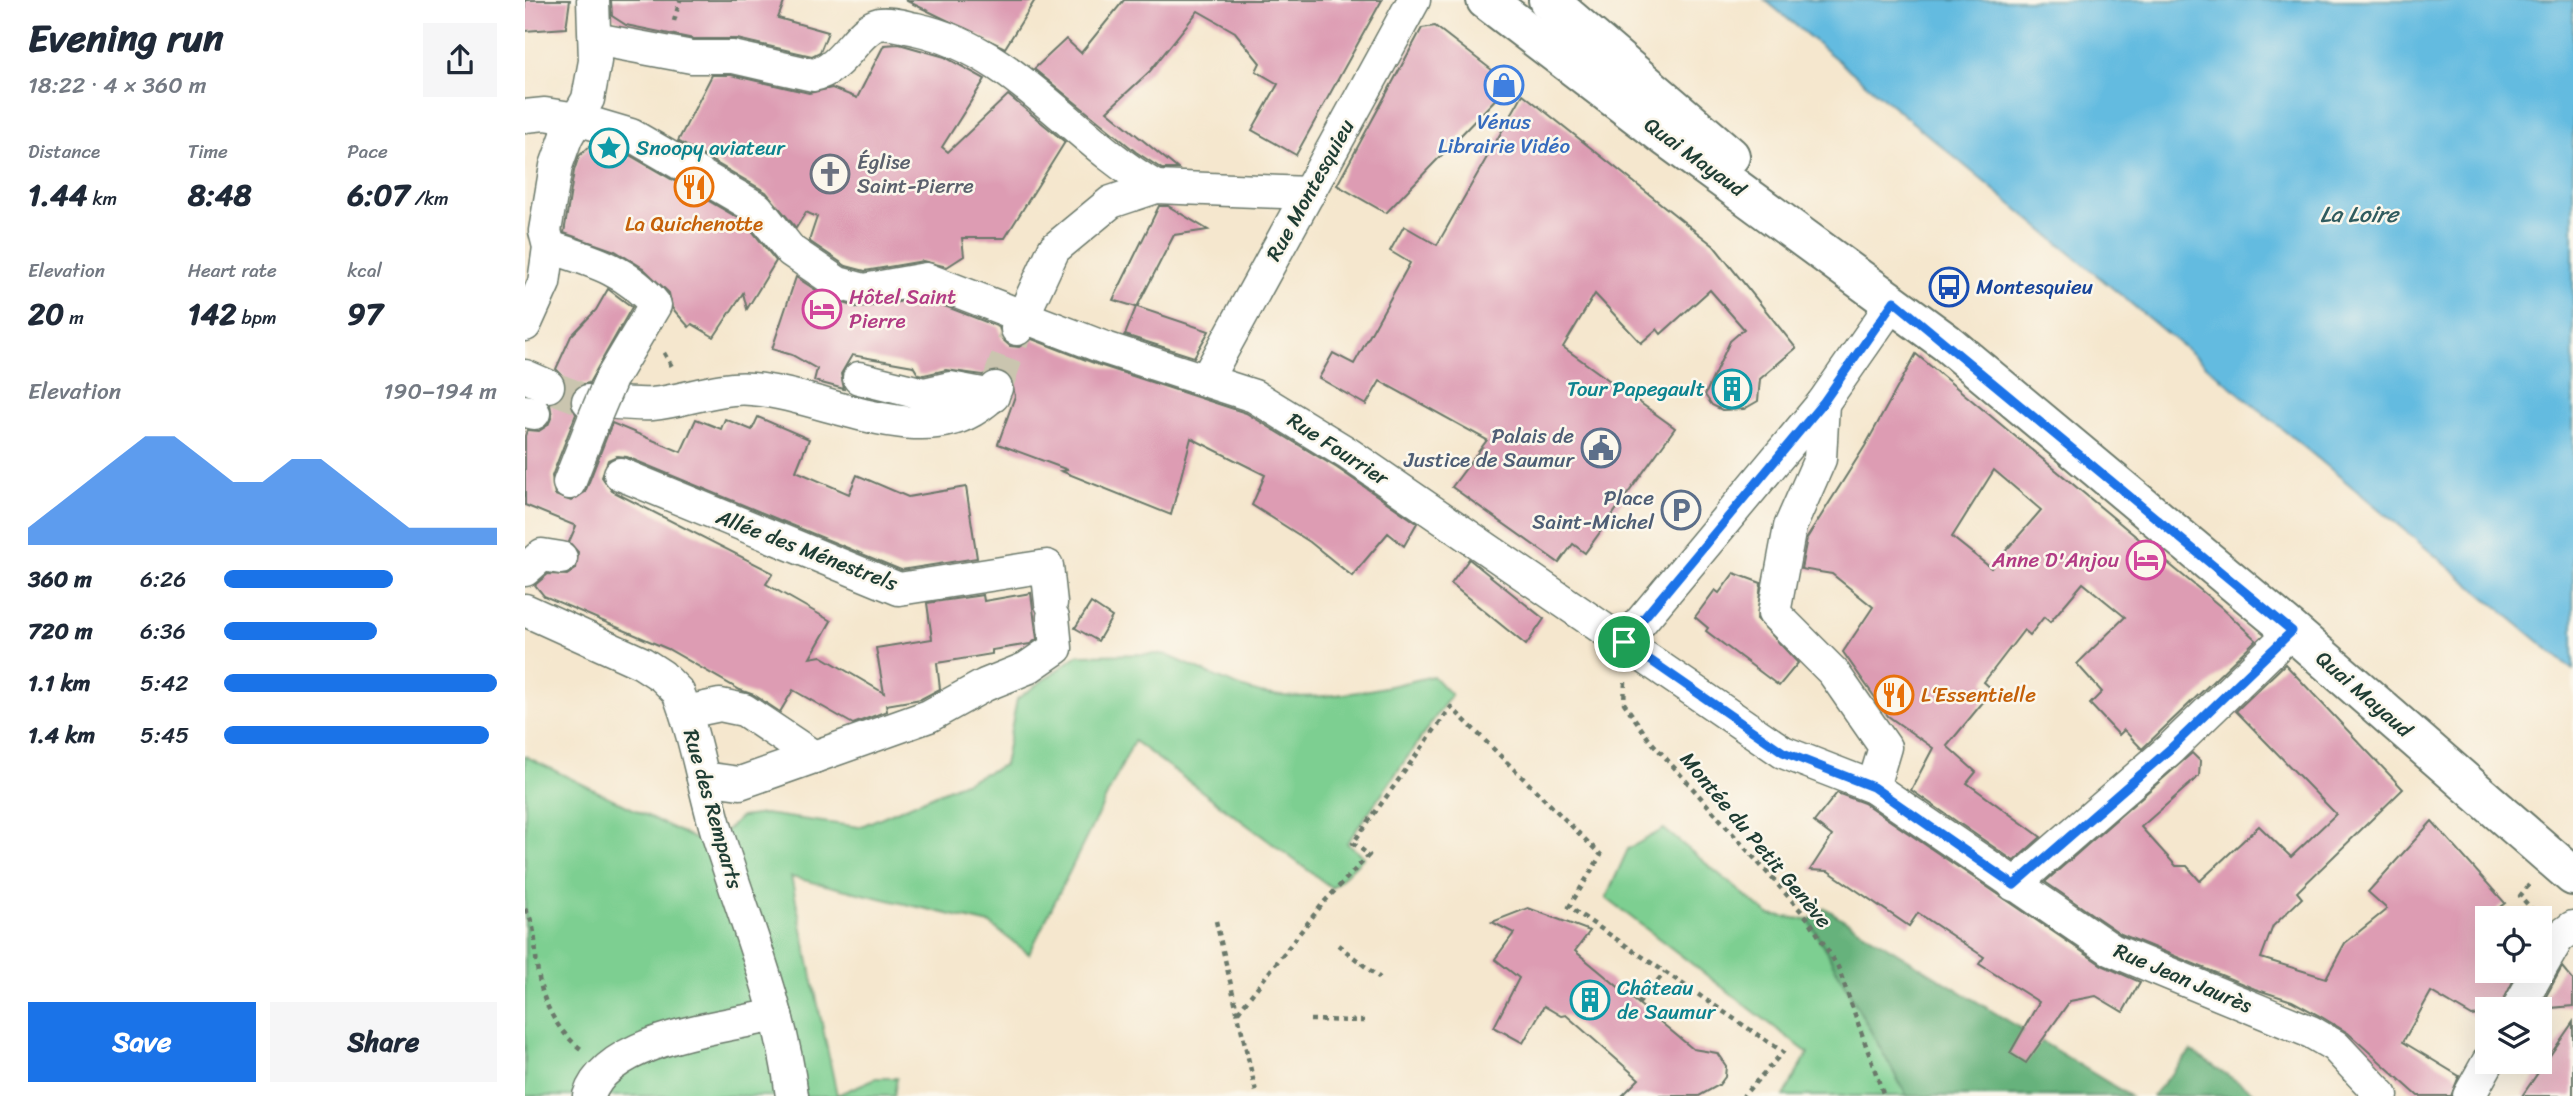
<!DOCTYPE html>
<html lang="en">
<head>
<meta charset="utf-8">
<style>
  :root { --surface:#fff; --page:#f6f6f7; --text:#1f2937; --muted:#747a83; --accent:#1a73e8 }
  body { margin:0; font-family:Sriracha,sans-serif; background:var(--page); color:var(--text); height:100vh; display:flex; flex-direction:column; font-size:26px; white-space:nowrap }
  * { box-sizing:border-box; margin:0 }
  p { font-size:23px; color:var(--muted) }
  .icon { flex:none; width:38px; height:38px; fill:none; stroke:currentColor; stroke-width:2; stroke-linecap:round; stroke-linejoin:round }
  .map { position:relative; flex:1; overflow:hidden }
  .sheet { display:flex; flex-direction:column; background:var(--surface); width:525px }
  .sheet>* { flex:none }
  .controls { position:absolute; left:1950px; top:906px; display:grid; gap:14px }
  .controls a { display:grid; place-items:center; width:77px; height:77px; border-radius:0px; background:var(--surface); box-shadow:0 7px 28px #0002; font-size:35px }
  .pin { position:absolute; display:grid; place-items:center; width:60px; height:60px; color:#fff; margin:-30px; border:4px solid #fff; border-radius:50%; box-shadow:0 2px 7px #0007 }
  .round { display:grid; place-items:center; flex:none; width:74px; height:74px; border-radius:0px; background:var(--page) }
  .head { display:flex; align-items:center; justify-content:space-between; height:119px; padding:0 28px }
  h1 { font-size:38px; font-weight:700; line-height:52px }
  .figures { display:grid; grid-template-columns:repeat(3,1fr); gap:10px; height:119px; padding:7px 28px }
  .figures div { display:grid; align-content:center }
  .figures b { font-size:30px; font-weight:700 }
  .figures small { font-size:19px; font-weight:400 }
  .figures p { font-size:19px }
  .chart { height:196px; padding:14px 28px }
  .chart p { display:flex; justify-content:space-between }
  .chart svg { width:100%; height:126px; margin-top:7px; fill:var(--accent); opacity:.7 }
  .cta { display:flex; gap:14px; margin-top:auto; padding:14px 28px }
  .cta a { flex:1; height:80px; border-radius:0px; background:var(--accent); color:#fff; font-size:28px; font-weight:700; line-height:80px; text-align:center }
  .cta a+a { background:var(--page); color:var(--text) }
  ul { padding:0 28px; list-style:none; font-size:23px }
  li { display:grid; grid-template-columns:112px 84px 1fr; align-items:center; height:52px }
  li i { height:18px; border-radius:9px; background:var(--accent) }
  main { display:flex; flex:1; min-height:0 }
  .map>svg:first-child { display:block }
  .green { fill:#7dcf91; stroke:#4e8662; stroke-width:2 }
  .forest { fill:#66b27b; stroke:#427858; stroke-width:2 }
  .water { fill:#63bbe0; stroke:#417c8a; stroke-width:2 }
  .building { fill:#dd9cb3; fill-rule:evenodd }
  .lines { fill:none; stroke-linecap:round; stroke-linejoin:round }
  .minor-tunnel { stroke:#cac5af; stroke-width:32; stroke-dasharray:32 16; stroke-linecap:butt }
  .minor-casing { stroke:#6a786a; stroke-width:35 }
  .major-casing { stroke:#6a786a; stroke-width:42 }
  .path { stroke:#6a786a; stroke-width:4.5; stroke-dasharray:5 5; stroke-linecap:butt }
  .minor { stroke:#fff; stroke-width:32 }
  .major { stroke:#fff; stroke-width:38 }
  .minor-bridge-casing { stroke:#6a786a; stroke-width:35; stroke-linecap:butt }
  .minor-bridge { stroke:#fff; stroke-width:32 }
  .route-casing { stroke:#fff; stroke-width:14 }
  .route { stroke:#1a73e8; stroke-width:9 }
  .labels { text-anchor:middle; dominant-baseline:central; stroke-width:5; stroke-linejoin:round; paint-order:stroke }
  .shop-label { font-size:21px; fill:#366cbe; stroke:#fbf7ec }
  .culture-label { font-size:21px; fill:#0d838f; stroke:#fbf7ec; text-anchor:start }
  .street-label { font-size:21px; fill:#1f3d34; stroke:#fbf7ec }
  .worship-label { font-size:21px; fill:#5b616d; stroke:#fbf7ec; text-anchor:start }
  .food-label { font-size:21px; fill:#c56008; stroke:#fbf7ec }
  .transit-label { font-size:21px; fill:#164399; stroke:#fbf7ec; text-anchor:start }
  .hotel-label { font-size:21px; fill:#b23c85; stroke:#fbf7ec; text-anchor:start }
  .service-label { font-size:21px; fill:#4e5e75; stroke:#fbf7ec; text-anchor:end }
  .water-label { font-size:23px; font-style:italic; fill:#305c5f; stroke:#fbf7ec }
</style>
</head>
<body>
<main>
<section class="sheet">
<div class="head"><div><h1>Evening run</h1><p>18:22 · 4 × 360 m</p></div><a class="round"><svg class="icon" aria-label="share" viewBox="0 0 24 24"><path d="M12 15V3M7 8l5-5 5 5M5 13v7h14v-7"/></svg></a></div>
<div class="figures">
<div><p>Distance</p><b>1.44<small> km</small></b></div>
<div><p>Time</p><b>8:48</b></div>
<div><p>Pace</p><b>6:07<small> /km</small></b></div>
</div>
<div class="figures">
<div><p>Elevation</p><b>20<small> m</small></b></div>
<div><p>Heart rate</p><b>142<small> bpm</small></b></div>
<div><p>kcal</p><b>97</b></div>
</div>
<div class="chart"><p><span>Elevation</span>190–194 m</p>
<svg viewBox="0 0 160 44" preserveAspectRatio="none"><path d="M0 44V38L10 30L20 22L30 14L40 6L50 6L60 14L70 22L80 22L90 14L100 14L110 22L120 30L130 38L140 38L150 38L160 38V44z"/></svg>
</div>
<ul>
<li><b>360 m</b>6:26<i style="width:62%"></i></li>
<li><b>720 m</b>6:36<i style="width:56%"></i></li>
<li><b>1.1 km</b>5:42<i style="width:100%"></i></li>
<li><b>1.4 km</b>5:45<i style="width:97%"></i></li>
</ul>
<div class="cta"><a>Save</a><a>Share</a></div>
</section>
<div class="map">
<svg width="2048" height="1096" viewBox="0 0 2048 1096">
  <rect width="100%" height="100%" fill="#fbf7ec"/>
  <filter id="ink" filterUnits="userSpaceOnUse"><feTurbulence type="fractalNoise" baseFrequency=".0143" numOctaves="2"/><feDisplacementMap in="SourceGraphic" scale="14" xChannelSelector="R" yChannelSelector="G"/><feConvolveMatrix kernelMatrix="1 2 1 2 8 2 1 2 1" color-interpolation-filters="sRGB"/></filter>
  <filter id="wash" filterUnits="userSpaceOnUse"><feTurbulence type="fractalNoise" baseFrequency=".00686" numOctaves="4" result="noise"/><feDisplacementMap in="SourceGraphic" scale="28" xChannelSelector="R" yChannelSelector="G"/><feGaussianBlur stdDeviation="1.57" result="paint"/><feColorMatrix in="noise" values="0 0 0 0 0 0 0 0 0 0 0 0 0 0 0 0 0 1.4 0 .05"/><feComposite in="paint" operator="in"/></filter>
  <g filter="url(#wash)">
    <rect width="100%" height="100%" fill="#f5e7ce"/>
    <!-- green -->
    <g class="green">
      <path d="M639,654C666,665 715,690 741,694C795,703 855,689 908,676L926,695L822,843L839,857L807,888L609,741L504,954L465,924L266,877L312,1095L351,1078H372L369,1096H0V756L184,846L216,817L239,814L334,827L479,765L492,699L553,655Z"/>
      <path d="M1139,829L1244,915L1284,920L1382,1096H1259L1283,1053L1081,898L1103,849Z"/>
    </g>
    <!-- forest -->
    <g class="forest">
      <path d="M1300,908L1605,1096H1382L1284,920Z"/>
      <path d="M1666,1051L1734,1096H1627Z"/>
    </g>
    <!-- water -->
    <path class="water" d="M1240,0H2048V670Z"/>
    <g id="blocks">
      <!-- building -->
      <g class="building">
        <path d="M0,0H45L41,28L0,31Z"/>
        <path d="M86,0H260L253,18L303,32L295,52L287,56L212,39H169L101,25L87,16Z"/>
        <path d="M380,0H510L480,48Z"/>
        <path d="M599,0H857L771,155L727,130L753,84L731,71L735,63L710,32L673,11L625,71L582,111L653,169H637L611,152L509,69L541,39L556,53Z"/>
        <path d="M910,26L985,84L861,213L812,185L897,28Z"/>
        <path d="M374,44L420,57L460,79L417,147L423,152L483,95L540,142L480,238H437L439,256L422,267L398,261L340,271L321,266L284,241L292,217L281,212L271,228L241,192L153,141L187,75H206L284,93L307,88L332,98L359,45Z"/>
        <path d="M998,94L1189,246L1271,348L1235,379L1233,401L1219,409L1197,410L1187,405L1180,395L1205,341L1219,329L1185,290L1136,334L1132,329L1116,343L1070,294L1038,347L1150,428L1060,553L1048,544L1034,563L927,487L962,440L855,381L841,405L794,378L808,353L829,364L885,263L865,251L879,226L912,245Z"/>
        <path d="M68,143L99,152L220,222L251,261L222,309L218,293L189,337L167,324L164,327L147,308L144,293L118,268L90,251L39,233L49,171L54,156Z"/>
        <path d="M634,206H643L683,230L649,235L612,307L684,331L669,357L600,335L611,307L588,300Z"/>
        <path d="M271,277L303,298L334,308L399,298L474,327L477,339L485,346L494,347L507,339L574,365L721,413L812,468L892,523L879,546L863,533L827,576L785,542L727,505L740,475L666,438L646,515L536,471L543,470L473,444L490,396L486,378L478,371L469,370L458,375L421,370L399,375L393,374L388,366L327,355L316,374L319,389L289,381L292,369L267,355L247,349Z"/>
        <path d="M83,289L107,307L64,383L54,385L47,392L45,401L51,414L27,476L30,495L46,501L60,492L87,423L156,452L171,419L196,429L200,419L227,430L233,417L284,439L271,471L324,494L332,475L383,497L441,487L452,558L376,570L102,457L92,456L83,460L77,477L87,491L248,573L241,584L306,621L285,658L296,656L359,693L351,648L407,639L402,603L458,595L459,601L506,593L512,639L505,644L467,650V654L412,663L415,689L396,699L361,705L362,711L328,724L268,690L255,712L229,695L215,690L143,649L19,596L10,585L23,574L42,575L51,569L53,552L44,542L51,526L0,505V436L2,430L14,431L23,425L27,416L25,404L34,400L41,385L38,376L31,369L46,336L71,310Z"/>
        <path d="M1391,354L1696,607L1731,640L1617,749L1599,730L1594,735L1565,704L1577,692L1552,664L1600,617L1558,583L1525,622L1519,617L1505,635L1499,630L1459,682L1468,690L1422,746L1451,772L1442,783L1516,837L1489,861L1386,790L1408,748L1363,716L1318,652L1348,607L1307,574L1276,569L1282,538L1340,446ZM1469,470L1516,510L1466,568L1427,537Z"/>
        <path d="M944,559L1019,619L1001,645L926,584Z"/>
        <path d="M1209,573L1236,583L1232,619L1273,663L1254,686L1181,631L1183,628L1170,617L1190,590L1194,593Z"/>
        <path d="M566,603L587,617L573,641L550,628Z"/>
        <path d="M1760,664L1878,789L1772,892L1777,898L1748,926L1736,958L1801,978L1820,943L1862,909L1843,892L1907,821L1980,903L1962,917V971H1993L1974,1010H1962V1014L1947,1016L1906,992L1878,1042L1934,1076L1926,1096H1893L1823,1033L1795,1016L1767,1001L1730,989L1596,934L1520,882L1667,753L1675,761L1674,776L1616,827L1651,866H1662L1675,881L1734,826L1766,857L1811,814L1711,711Z"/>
        <path d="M1312,793L1339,803L1577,965L1615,982L1598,1012L1571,996L1545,1001L1501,1063L1485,1053L1514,1002L1454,964L1459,957L1393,913L1384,926L1303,871L1285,870L1307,836L1289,822Z"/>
        <path d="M1003,908L1065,931L1050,951L1168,1049L1192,1053L1201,1066L1200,1077L1194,1085L1174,1096H1097L1114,1079L1041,1015L1036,1016L1019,1006L998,1043L969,1027L994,978L970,959L989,933L967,922Z"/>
        <path d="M2037,967L2048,980V1006L2014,1009Z"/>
        <path d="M2048,1022V1096H1997Z"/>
      </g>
    </g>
  </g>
  <g filter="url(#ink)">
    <use href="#blocks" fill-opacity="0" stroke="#6a786a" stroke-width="2"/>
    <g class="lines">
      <!-- minor-tunnel -->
      <g class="minor-tunnel">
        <path d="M23,386L63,401"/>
        <path d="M471,388L492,329"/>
      </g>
      <defs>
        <g id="minor">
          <path d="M70,39L167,57H208L288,75C318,70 332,29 354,24C366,22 380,27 391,29C491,51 546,138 631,187"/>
          <path d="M0,116L20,114L52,119L106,135L232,208L266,251L313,283L339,290L401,279L580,348L729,396L822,453L1258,752L1348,787L1587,950L1786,1032L1810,1046L1857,1096"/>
          <path d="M24,247C65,260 103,270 130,305L86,379"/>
          <path d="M0,325L19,283L24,247L20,231L31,166L41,138L63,99L70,61L68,0"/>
          <path d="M492,329L529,249L586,202L631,187L784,193"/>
          <path d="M0,376L23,386"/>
          <path d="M334,378L399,394L425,388L468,396"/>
          <path d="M681,380L889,0"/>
          <path d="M63,401C84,402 107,405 127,404C160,401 193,386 227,389C296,394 392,450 453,407C461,401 467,398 471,388"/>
          <path d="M1298,403L1295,459L1265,527L1249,613L1308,672L1360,747L1348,787"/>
          <path d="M0,411L9,413"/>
          <path d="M95,474L374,589L522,566L526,603"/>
          <path d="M46,479L44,483L69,419"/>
          <path d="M0,570L17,555L36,558"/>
          <path d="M0,610L117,663L137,676L153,692C171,737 178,786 192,832C219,919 256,1005 267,1096"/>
          <path d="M1099,642L1298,403L1369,301"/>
          <path d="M161,712L195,705L219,710L289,757L404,716L460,685L502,668L531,648L528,617"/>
          <path d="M178,778L215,783L289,757"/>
          <path d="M1489,885L1645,749L1767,631"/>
          <path d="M2014,971L2033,938L2048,927"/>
          <path d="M1992,1010L2014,971"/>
          <path d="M64,1096C82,1038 199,1027 251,1015"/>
          <path d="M1944,1096L1963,1062"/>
        </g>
        <g id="major">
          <path d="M961,0L1142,138L1422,343L1767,631L2048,876"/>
          <path d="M1023,0L1205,156"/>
        </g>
      </defs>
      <!-- minor casing -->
      <use href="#minor" class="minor-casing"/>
      <!-- major casing -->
      <use href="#major" class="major-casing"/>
      <!-- path -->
      <g class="path">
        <path d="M149,21L155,0"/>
        <path d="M139,353L149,370"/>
        <path d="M1100,682L1099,703L1123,738L1284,920L1313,967L1359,1096"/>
        <path d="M2004,885L1995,896L2012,915"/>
        <path d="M0,909C10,923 10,940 11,957C14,993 26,1026 56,1049"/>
        <path d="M691,921L732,1096"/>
        <path d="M813,945L855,978"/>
        <path d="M1113,1004L1140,972"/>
        <path d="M713,1012L799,902L844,855L828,843L926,707L1076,855L1044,907L1258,1052L1218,1096"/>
        <path d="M785,1020L839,1021"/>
      </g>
      <!-- minor -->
      <use href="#minor" class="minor"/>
      <!-- major -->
      <use href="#major" class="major"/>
      <defs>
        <path id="minor-bridge" d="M69,419L86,379"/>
      </defs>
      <!-- minor-bridge casing -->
      <use href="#minor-bridge" class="minor-bridge-casing"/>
      <!-- minor-bridge -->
      <use href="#minor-bridge" class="minor-bridge"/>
    </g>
  </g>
  <g class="lines" filter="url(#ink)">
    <defs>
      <path id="route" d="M1369,301L1767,631L1645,749L1489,885L1348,787L1258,752L1099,642L1298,403Z"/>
    </defs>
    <!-- route casing -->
    <use href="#route" class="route-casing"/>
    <!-- route -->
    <use href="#route" class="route"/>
  </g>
  <!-- icons -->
  <defs>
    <symbol id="shop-ring" viewBox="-11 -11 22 22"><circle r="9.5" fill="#fbf7ec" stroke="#3f7fe0" stroke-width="1.5"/><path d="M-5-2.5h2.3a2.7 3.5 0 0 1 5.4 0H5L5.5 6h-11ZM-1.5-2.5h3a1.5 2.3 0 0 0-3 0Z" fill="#3f7fe0"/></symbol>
    <symbol id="sight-ring" viewBox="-11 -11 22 22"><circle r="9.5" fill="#fbf7ec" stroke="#0f9aa8" stroke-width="1.5"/><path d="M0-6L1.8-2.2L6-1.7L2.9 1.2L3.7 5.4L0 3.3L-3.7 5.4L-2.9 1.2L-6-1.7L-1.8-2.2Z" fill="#0f9aa8"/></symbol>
    <symbol id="church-ring" viewBox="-11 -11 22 22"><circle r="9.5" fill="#fbf7ec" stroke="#6b7280" stroke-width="1.5"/><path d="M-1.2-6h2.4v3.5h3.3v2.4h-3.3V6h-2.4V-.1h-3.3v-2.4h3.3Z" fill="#6b7280"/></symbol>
    <symbol id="restaurant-ring" viewBox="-11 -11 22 22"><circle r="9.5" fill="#fbf7ec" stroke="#e8710a" stroke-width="1.5"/><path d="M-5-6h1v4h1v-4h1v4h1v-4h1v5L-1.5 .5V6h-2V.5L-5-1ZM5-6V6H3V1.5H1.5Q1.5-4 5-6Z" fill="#e8710a"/></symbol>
    <symbol id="bus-ring" viewBox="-11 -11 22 22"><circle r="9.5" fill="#fbf7ec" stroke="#1a4fb4" stroke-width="1.5"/><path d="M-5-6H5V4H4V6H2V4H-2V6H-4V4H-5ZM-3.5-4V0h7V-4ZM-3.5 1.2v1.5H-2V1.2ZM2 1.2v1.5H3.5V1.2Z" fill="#1a4fb4"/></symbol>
    <symbol id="hotel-ring" viewBox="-11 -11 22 22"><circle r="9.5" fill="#fbf7ec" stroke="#d1479c" stroke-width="1.5"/><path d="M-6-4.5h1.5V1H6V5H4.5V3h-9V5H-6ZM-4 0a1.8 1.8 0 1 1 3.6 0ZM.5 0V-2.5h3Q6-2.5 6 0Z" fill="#d1479c"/></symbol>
    <symbol id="building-ring" viewBox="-11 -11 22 22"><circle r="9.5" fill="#fbf7ec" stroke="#0f9aa8" stroke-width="1.5"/><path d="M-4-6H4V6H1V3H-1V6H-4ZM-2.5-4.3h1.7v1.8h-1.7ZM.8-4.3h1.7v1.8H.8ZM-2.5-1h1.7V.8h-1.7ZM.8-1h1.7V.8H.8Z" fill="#0f9aa8"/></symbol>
    <symbol id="civic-ring" viewBox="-11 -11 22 22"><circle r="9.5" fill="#fbf7ec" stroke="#5c6f8a" stroke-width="1.5"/><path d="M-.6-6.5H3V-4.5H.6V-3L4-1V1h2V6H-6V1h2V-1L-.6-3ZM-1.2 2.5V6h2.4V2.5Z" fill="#5c6f8a"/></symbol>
    <symbol id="parking-ring" viewBox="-11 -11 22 22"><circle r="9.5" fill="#fbf7ec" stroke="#5c6f8a" stroke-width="1.5"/><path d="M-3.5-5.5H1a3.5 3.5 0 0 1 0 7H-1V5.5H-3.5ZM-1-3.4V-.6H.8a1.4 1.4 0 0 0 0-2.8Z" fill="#5c6f8a"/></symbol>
  </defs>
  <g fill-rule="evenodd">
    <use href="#shop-ring" x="957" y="63" width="44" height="44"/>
    <use href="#sight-ring" x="62" y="126" width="44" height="44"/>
    <use href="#church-ring" x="283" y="152" width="44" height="44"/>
    <use href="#restaurant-ring" x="147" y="165" width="44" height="44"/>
    <use href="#bus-ring" x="1402" y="265" width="44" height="44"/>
    <use href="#hotel-ring" x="275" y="287" width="44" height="44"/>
    <use href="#building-ring" x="1185" y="367" width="44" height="44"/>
    <use href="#civic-ring" x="1054" y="426" width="44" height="44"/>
    <use href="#parking-ring" x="1134" y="488" width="44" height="44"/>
    <use href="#hotel-ring" x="1599" y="538" width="44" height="44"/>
    <use href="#restaurant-ring" x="1347" y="673" width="44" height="44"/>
    <use href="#building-ring" x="1043" y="978" width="44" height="44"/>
  </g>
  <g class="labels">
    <!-- shop labels -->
    <g class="shop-label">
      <text x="979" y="122">Vénus<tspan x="979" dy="24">Librairie Vidéo</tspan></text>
    </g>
    <!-- culture labels -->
    <g class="culture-label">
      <text x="111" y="148">Snoopy aviateur</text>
      <text x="1180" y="389" text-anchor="end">Tour Papegault</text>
      <text x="1092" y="988">Château<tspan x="1092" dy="24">de Saumur</tspan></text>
    </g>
    <!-- street labels -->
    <g class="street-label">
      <text transform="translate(1170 157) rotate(36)">Quai Mayaud</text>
      <text transform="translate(785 190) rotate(-61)">Rue Montesquieu</text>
      <text transform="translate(813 449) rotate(33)">Rue Fourrier</text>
      <text transform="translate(282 550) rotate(21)">Allée des Ménestrels</text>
      <text transform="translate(1839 694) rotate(41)">Quai Mayaud</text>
      <text transform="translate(188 809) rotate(74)">Rue des Remparts</text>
      <text transform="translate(1231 840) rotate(50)">Montée du Petit Genève</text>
      <text transform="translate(1658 978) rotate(23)">Rue Jean Jaurès</text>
    </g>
    <!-- worship labels -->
    <g class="worship-label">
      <text x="332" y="162">Église<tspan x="332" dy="24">Saint-Pierre</tspan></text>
    </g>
    <!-- food labels -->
    <g class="food-label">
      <text x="169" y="224">La Quichenotte</text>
      <text x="1396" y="695" text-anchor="start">L‘Essentielle</text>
    </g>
    <!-- transit labels -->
    <g class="transit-label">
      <text x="1451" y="287">Montesquieu</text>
    </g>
    <!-- hotel labels -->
    <g class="hotel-label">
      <text x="324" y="297">Hôtel Saint<tspan x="324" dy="24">Pierre</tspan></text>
      <text x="1594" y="560" text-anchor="end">Anne D'Anjou</text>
    </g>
    <!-- service labels -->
    <g class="service-label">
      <text x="1049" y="436">Palais de<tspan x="1049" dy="24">Justice de Saumur</tspan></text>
      <text x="1129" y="498">Place<tspan x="1129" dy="24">Saint-Michel</tspan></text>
    </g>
    <!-- water labels -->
    <g class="water-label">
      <text x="1834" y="214">La Loire</text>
    </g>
  </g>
</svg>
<div class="controls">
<a><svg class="icon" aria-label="locate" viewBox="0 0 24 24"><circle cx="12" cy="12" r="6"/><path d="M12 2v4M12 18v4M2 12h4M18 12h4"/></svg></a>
<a><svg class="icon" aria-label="layers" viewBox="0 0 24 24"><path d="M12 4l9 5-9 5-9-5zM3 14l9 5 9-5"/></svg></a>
</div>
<div class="pin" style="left:1099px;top:642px;background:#1e9e55"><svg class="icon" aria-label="arrive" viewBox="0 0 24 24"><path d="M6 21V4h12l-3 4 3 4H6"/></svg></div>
</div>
</main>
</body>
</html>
